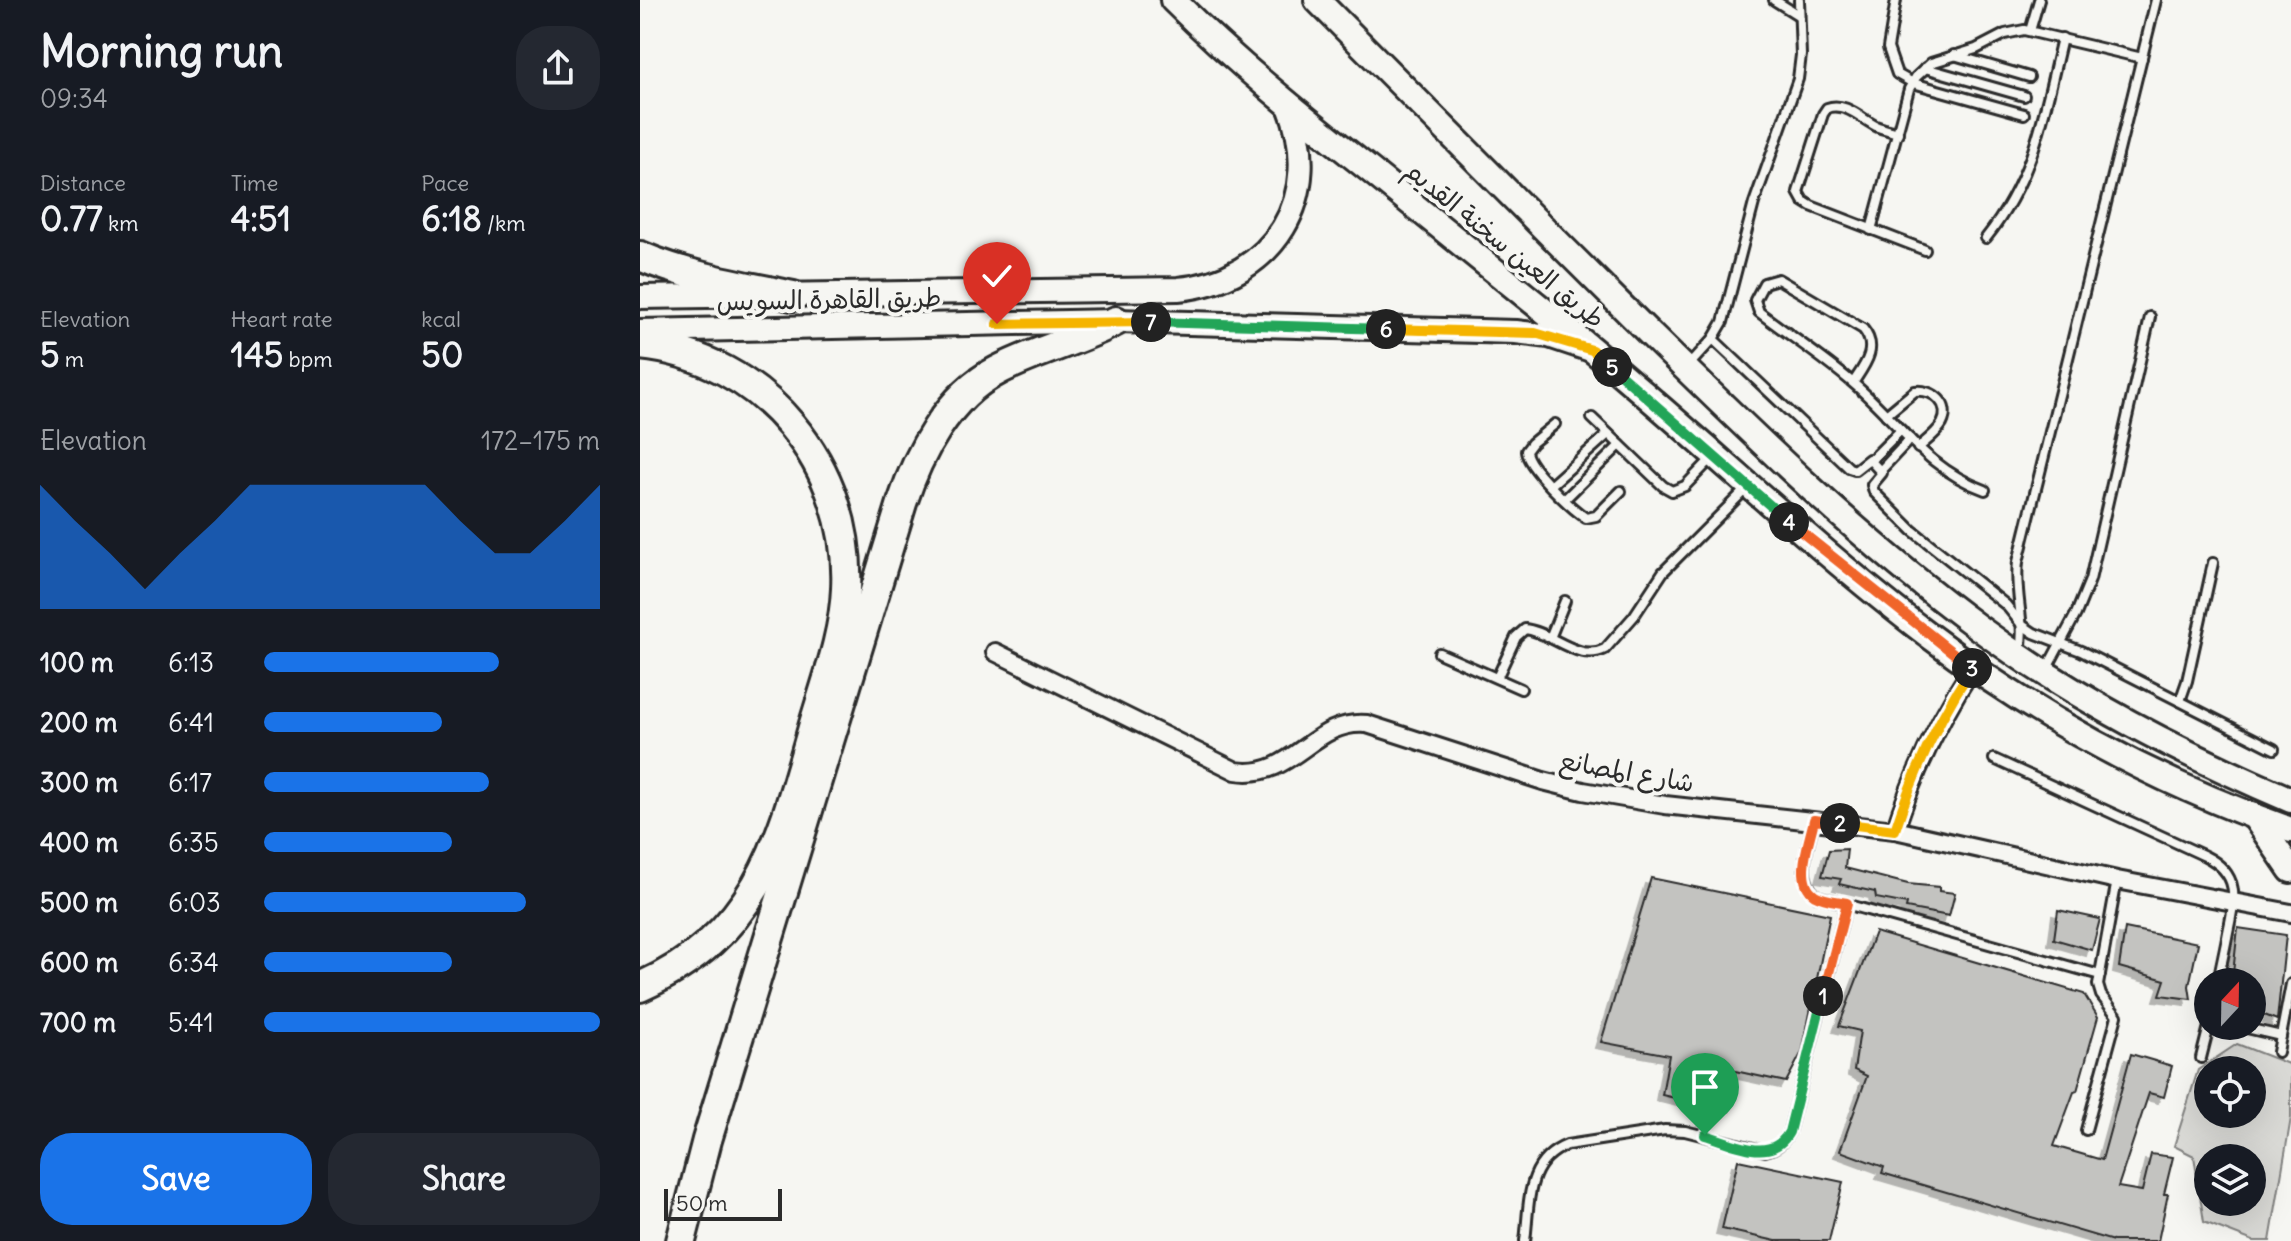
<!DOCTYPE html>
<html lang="en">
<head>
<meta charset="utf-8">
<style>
  :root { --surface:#171b24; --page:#242831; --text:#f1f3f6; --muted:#9ea1a6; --accent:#1a73e8 }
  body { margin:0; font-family:Delius,"Playpen Sans Arabic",sans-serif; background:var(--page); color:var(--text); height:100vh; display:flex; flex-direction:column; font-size:30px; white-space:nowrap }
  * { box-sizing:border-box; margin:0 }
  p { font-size:26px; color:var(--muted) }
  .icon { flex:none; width:44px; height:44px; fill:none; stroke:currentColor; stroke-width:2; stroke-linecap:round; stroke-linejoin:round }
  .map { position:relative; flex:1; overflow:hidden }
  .details { display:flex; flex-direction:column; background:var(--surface); width:640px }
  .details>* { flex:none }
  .needle { width:52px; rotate:22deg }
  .controls { position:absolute; left:1554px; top:968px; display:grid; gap:16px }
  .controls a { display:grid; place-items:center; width:72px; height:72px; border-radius:50%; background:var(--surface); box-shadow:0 8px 32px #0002; font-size:40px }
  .scale { position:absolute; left:24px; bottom:20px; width:118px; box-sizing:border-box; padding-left:8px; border:4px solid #2b2b2b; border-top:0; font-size:22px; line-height:28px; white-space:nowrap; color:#2b2b2b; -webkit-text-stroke:6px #f6f6f2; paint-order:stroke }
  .pin { position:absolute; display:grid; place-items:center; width:68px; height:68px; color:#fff; margin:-82px -34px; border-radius:50% 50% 50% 0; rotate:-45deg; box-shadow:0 0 8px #0007 }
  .pin .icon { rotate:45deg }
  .km { position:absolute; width:40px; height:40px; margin:-20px; border-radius:50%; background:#222; color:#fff; font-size:22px; line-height:40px; text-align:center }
  .round { display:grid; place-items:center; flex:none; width:84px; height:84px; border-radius:32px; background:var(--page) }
  .overview { display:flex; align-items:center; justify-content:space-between; height:136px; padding:0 40px }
  h1 { font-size:44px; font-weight:700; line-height:60px }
  .figures { display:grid; grid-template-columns:repeat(3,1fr); gap:12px; height:136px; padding:8px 40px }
  .figures div { display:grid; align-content:center }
  .figures b { font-size:34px; font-weight:700 }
  .figures small { font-size:22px; font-weight:400 }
  .figures p { font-size:22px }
  .chart { height:224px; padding:16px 40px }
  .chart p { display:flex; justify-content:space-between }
  .chart svg { width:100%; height:144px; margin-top:8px; fill:var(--accent); opacity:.7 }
  .primary-button { display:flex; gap:16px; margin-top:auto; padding:16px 40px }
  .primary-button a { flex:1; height:92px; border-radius:32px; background:var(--accent); color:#fff; font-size:32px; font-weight:700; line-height:92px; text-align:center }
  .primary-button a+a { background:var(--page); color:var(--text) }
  ul { padding:0 40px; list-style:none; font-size:26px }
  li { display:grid; grid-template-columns:128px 96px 1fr; align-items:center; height:60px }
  li i { height:20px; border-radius:10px; background:var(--accent) }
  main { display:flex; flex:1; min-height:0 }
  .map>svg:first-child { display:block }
  .green { fill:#d9d9d5; stroke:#828280; stroke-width:2; fill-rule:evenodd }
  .building { fill:#c3c3c0; stroke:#2b2b2b; stroke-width:2; filter:url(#shadow) }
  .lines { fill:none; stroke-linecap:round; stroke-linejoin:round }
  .service-casing { stroke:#2b2b2b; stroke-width:14 }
  .minor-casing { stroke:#2b2b2b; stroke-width:22 }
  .secondary-casing { stroke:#2b2b2b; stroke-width:28 }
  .primary-casing { stroke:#2b2b2b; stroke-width:30 }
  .motorway-casing { stroke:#2b2b2b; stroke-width:34 }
  .service { stroke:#f6f6f2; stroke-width:8 }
  .minor { stroke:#f6f6f2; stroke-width:16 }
  .secondary { stroke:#f6f6f2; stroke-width:22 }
  .primary { stroke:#f6f6f2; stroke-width:24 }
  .motorway { stroke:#f6f6f2; stroke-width:28 }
  .split-1-casing { stroke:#fff; stroke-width:16 }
  .split-2-casing { stroke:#fff; stroke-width:16 }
  .split-3-casing { stroke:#fff; stroke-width:16 }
  .split-4-casing { stroke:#fff; stroke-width:16 }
  .split-5-casing { stroke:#fff; stroke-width:16 }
  .split-6-casing { stroke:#fff; stroke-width:16 }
  .split-7-casing { stroke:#fff; stroke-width:16 }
  .split-8-casing { stroke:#fff; stroke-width:16 }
  .split-1 { stroke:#22a559; stroke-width:10 }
  .split-2 { stroke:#f0652b; stroke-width:10 }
  .split-3 { stroke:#f5b400; stroke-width:10 }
  .split-4 { stroke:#f0652b; stroke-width:10 }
  .split-5 { stroke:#22a559; stroke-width:10 }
  .split-6 { stroke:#f5b400; stroke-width:10 }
  .split-7 { stroke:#22a559; stroke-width:10 }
  .split-8 { stroke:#f5b400; stroke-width:10 }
  .labels { text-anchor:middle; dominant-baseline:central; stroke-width:8; stroke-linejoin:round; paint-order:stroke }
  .street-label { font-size:26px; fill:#2b2b2b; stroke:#f6f6f2 }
</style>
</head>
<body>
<main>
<section class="details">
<div class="overview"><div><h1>Morning run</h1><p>09:34</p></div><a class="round"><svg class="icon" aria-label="share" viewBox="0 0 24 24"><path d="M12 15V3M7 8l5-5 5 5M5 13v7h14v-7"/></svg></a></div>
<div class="figures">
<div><p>Distance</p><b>0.77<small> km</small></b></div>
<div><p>Time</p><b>4:51</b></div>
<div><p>Pace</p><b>6:18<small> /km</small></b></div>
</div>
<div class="figures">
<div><p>Elevation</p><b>5<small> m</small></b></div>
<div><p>Heart rate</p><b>145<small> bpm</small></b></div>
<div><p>kcal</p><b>50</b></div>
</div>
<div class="chart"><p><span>Elevation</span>172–175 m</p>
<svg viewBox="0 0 160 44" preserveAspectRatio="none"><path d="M0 44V6L10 17L20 27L30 38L40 27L50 17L60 6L70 6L80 6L90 6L100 6L110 6L120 17L130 27L140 27L150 17L160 6V44z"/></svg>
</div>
<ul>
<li><b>100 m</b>6:13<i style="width:70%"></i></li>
<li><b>200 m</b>6:41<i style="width:53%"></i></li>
<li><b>300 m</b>6:17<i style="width:67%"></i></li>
<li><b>400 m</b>6:35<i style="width:56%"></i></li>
<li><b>500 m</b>6:03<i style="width:78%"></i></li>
<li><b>600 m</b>6:34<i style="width:56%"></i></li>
<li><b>700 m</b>5:41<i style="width:100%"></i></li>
</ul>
<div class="primary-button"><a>Save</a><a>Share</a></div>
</section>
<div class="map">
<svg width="1651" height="1241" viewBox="0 0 1651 1241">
  <defs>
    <filter id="shadow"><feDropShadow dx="-6" dy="6" stdDeviation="0" flood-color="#0004"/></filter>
  </defs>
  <rect width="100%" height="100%" fill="#f6f6f2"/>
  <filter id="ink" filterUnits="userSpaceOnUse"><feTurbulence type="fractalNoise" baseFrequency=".0125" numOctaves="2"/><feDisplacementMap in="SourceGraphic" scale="16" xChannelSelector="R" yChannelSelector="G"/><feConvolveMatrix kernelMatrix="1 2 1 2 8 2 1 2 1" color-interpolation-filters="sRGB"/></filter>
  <g filter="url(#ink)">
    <!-- green -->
    <path class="green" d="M1597,1044L1651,1065V1118L1630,1241H1613L1564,1222L1554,1156L1534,1146L1558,1070ZM1568,1070H1612V1114H1568ZM1568,1158H1612V1202H1568Z"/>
    <!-- building -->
    <g class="building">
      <path d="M1207,849L1205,868L1268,884L1299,887V891L1315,893L1309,916L1266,908L1267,904L1236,898L1235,892L1199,884L1201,879L1182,876L1189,850Z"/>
      <path d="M1011,878L1190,915L1162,1052L1146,1082L1095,1071L1089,1111L1022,1095L1029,1055L961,1042Z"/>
      <path d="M1418,910L1460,919L1452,950L1414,939Z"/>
      <path d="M1485,928L1558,943L1549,986L1551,999L1520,995L1525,980L1479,967Z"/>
      <path d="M1598,928L1646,935L1637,1020L1612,1010V982H1592Z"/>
      <path d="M1235,932L1444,994L1458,1017L1437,1091L1434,1092L1414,1146L1462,1160L1491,1054L1532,1066L1524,1097L1509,1093L1478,1187L1502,1191L1511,1154L1533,1157L1524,1194H1528L1518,1241H1473L1242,1173L1244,1167L1200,1151L1227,1076L1214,1070L1220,1031L1199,1026Z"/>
      <path d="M1098,1160L1203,1182L1189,1241H1136L1082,1229Z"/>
    </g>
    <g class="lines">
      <defs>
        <g id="service">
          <path d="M1134,0L1158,15"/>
          <path d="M1256,0L1248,48L1257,74L1273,83L1384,114"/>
          <path d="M1390,31L1399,0"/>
          <path d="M1314,55L1389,77"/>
          <path d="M1285,68L1384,96"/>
          <path d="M1258,133C1251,131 1244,129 1238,127C1222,120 1206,101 1187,108L1183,114L1158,192L1163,201L1171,206L1285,250"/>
          <path d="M1231,230L1269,89L1276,77L1291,63L1336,49L1365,34L1384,30L1502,58"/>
          <path d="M1346,238C1395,176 1404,113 1422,38"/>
          <path d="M1073,339L1209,468L1215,470L1229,459L1242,473L1232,485L1234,492L1272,530L1366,605L1382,625L1394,633L1441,651L1634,749"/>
          <path d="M1049,365L1073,339L1083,322L1114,203L1158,79L1161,55L1159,0"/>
          <path d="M1213,383C1225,365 1239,348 1223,329L1138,279L1124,283L1115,300L1119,312C1150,336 1183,357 1213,383C1258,421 1286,469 1345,490"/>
          <path d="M1246,415L1275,391C1293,389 1312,404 1302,424C1297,433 1286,441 1278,448"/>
          <path d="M952,418L1023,486L1032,491L1045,486L1073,457"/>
          <path d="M915,424L892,443L886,451C887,467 932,509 946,518L956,516L981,491"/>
          <path d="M1231,460L1261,430"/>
          <path d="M1241,470L1270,439"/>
          <path d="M911,485L968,434"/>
          <path d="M925,499L980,445"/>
          <path d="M910,638L925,601"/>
          <path d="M1380,651C1386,622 1374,593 1378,562L1516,0"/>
          <path d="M799,653L881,689"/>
          <path d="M1405,672L1436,614L1450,580L1510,317"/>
          <path d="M857,678L876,637L885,629C912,632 938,663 965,649L994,616L1023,572L1108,487"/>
          <path d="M1540,701L1547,681L1573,563"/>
          <path d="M1354,759L1565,856C1601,874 1595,899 1588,932C1585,949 1581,965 1578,982"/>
          <path d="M1174,821C1169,844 1154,879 1177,896L1460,975"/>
          <path d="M1598,1026L1641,1036"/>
          <path d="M1638,1052L1651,984"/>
          <path d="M1561,1058L1569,1026"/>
          <path d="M1446,1130L1477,1016L1461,995L1458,985L1477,880"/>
          <path d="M885,1241C890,1202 885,1162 927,1145L1025,1130L1045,1131L1125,1151C1137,1148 1143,1143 1149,1132L1207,903"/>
        </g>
        <g id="minor">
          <path d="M355,652L596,771C654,780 672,719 727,724L903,781L943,791L1025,805L1255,830L1477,880L1651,913"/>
          <path d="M1255,830C1274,771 1299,719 1333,667"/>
        </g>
        <g id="secondary">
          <path d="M0,297L538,289C635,280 685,195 649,106"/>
          <path d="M0,331L476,321L876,332L909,336L948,349"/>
        </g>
        <g id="primary">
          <path d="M533,0C595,62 662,116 730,170C803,229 876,288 949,347C1063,441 1169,544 1287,634C1396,717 1521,784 1651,830"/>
          <path d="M677,0C788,112 899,224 1011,335C1115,437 1221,541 1339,628C1435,699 1541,753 1651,800"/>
          <path d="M1614,816L1651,870"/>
        </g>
        <g id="motorway">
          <path d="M0,256C49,277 101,285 153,296"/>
          <path d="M0,345C124,357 212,466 206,589C204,637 185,685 172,731C140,845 117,935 0,987"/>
          <path d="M41,1241L67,1140L262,503C278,454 308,396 357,371C395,351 438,341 476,321"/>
        </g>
      </defs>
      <!-- service casing -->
      <use href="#service" class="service-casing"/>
      <!-- minor casing -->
      <use href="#minor" class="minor-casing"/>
      <!-- secondary casing -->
      <use href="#secondary" class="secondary-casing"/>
      <!-- primary casing -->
      <use href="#primary" class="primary-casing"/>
      <!-- motorway casing -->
      <use href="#motorway" class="motorway-casing"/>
      <!-- service -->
      <use href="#service" class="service"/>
      <!-- minor -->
      <use href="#minor" class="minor"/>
      <!-- secondary -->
      <use href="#secondary" class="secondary"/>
      <!-- primary -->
      <use href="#primary" class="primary"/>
      <!-- motorway -->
      <use href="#motorway" class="motorway"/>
    </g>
  </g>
  <g class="lines" filter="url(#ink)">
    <defs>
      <path id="split-1" d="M1065,1135C1093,1143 1131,1165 1149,1132L1183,996"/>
      <path id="split-2" d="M1183,996L1207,903C1197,901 1184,900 1175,895C1153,881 1170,840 1174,820L1200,823"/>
      <path id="split-3" d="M1200,823L1255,830C1274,771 1298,719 1332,668"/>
      <path id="split-4" d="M1149,522L1332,668"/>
      <path id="split-5" d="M972,367L1149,522"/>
      <path id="split-6" d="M746,329L895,333L952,350L972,367"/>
      <path id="split-7" d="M511,322L746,329"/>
      <path id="split-8" d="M357,324L511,322"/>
    </defs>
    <!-- split-1 casing -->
    <use href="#split-1" class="split-1-casing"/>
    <!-- split-2 casing -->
    <use href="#split-2" class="split-2-casing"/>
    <!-- split-3 casing -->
    <use href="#split-3" class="split-3-casing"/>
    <!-- split-4 casing -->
    <use href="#split-4" class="split-4-casing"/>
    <!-- split-5 casing -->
    <use href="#split-5" class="split-5-casing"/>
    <!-- split-6 casing -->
    <use href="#split-6" class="split-6-casing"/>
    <!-- split-7 casing -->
    <use href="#split-7" class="split-7-casing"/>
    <!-- split-8 casing -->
    <use href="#split-8" class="split-8-casing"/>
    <!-- split-1 -->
    <use href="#split-1" class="split-1"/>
    <!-- split-2 -->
    <use href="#split-2" class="split-2"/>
    <!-- split-3 -->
    <use href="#split-3" class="split-3"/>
    <!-- split-4 -->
    <use href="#split-4" class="split-4"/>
    <!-- split-5 -->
    <use href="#split-5" class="split-5"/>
    <!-- split-6 -->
    <use href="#split-6" class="split-6"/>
    <!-- split-7 -->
    <use href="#split-7" class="split-7"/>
    <!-- split-8 -->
    <use href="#split-8" class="split-8"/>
  </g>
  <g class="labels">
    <!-- street labels -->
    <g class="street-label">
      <text transform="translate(865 244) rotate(39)">طريق العين سخنة القديم</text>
      <text transform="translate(189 299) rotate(-1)">طريق القاهرة السويس</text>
      <text transform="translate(987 771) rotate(10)">شارع المصانع</text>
    </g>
  </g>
</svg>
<div class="controls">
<a><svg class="needle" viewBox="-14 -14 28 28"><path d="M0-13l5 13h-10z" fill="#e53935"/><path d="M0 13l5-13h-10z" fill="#9ea1a6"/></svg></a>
<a><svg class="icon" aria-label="locate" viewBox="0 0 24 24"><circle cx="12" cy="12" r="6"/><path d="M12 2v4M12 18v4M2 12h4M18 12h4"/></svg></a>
<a><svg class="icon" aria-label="layers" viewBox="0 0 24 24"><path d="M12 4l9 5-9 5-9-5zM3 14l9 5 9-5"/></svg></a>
</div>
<div class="scale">50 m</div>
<div class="pin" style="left:1065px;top:1135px;background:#1e9e55"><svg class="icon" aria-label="arrive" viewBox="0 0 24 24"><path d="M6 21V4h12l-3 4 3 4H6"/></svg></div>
<div class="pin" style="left:357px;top:324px;background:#d93025"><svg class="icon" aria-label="check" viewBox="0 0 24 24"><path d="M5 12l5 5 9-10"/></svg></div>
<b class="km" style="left:1183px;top:996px">1</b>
<b class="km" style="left:1200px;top:823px">2</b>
<b class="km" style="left:1332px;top:668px">3</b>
<b class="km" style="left:1149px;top:522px">4</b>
<b class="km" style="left:972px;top:367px">5</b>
<b class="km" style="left:746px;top:329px">6</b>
<b class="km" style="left:511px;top:322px">7</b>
</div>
</main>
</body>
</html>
